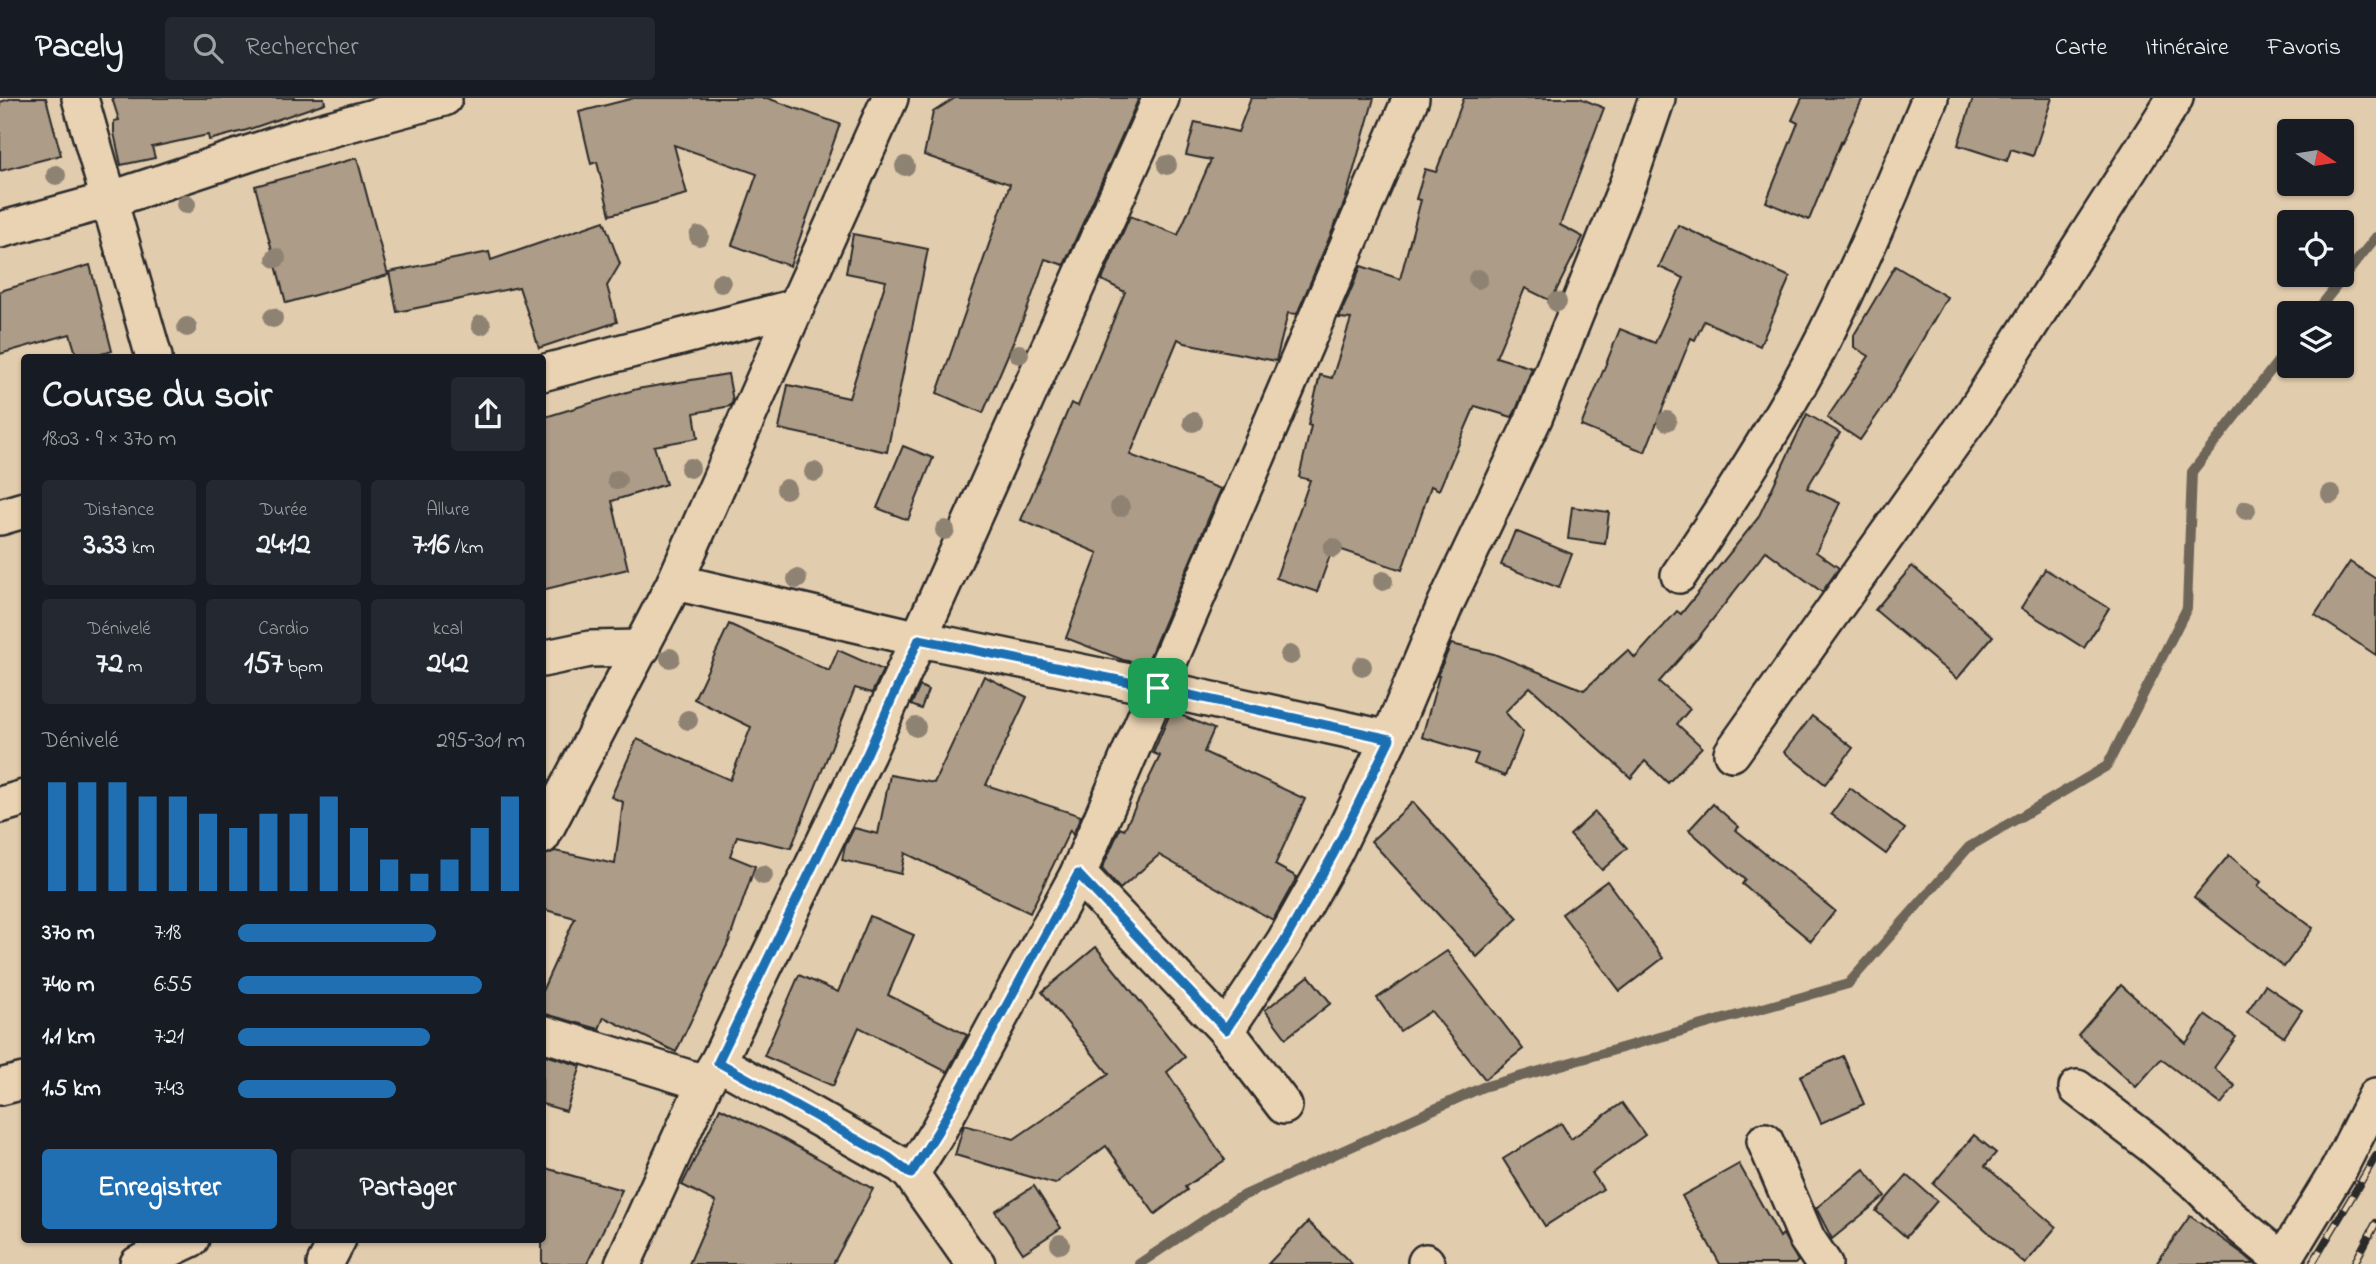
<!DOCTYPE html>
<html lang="fr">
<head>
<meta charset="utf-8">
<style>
  :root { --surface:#171b24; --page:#242831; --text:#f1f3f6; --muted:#9ea1a6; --line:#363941; --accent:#1f6fb2 }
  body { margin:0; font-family:"Indie Flower",sans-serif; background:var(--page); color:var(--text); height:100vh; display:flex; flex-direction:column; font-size:26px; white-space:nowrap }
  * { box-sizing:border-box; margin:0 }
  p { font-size:23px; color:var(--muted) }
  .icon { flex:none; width:38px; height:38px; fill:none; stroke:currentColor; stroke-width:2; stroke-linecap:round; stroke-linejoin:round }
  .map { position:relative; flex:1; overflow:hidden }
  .drawer { position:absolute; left:21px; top:256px; width:525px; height:889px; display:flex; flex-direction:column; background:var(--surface); border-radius:7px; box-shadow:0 2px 5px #0004 }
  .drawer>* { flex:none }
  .needle { width:46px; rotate:102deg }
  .controls { position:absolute; left:2277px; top:21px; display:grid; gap:14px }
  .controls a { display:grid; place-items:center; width:77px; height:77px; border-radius:7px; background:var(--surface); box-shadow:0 2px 5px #0004; font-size:35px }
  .pin { position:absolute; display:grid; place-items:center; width:60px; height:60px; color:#fff; margin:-30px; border-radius:14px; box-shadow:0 4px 10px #0006 }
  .round { display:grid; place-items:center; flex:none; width:74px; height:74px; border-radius:7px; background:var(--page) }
  .headline { display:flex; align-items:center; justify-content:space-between; height:119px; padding:0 21px }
  h1 { font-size:38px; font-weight:700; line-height:52px }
  .stats { display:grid; grid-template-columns:repeat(3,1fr); gap:10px; height:119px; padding:7px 21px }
  .stats div { display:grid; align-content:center; border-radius:7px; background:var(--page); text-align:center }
  .stats b { font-size:30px; font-weight:700 }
  .stats small { font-size:19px; font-weight:400 }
  .stats p { font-size:19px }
  .chart { height:196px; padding:14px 21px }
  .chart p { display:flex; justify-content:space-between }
  .chart svg { width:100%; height:126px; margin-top:7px; stroke:var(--accent); stroke-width:6 }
  .primary-button { display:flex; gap:14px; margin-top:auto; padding:14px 21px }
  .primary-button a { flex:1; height:80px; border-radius:7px; background:var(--accent); color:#fff; font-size:28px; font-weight:700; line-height:80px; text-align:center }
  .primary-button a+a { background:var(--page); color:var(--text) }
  ul { padding:0 21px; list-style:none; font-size:23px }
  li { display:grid; grid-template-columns:112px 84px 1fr; align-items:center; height:52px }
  li i { height:18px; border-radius:9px; background:var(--accent) }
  header { display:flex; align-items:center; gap:42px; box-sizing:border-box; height:98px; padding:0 35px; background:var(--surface); border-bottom:2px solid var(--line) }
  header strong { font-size:33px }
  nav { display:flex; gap:38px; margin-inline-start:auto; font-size:24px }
  .search { width:490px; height:63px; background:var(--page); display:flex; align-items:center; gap:18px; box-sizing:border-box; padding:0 24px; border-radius:7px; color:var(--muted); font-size:26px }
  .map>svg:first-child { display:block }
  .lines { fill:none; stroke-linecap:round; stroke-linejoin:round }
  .stream { stroke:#6c6559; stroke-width:10 }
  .building { fill:#ad9c87; stroke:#2b2b2b; stroke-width:2 }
  .street-casing { stroke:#2b2b2b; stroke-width:40 }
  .street { stroke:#ead3b3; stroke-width:35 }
  .rail-casing { stroke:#2b2b2b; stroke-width:8 }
  .rail { stroke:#ead3b3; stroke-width:5; stroke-dasharray:16; stroke-linecap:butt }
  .tree { fill:#8e8272 }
  .route-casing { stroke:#fff; stroke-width:14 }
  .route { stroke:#1f6fb2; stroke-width:9 }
</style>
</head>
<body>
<header>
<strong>Pacely</strong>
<div class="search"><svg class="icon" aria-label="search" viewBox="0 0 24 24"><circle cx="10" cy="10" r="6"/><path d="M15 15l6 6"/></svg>Rechercher</div>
<nav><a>Carte</a><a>Itinéraire</a><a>Favoris</a></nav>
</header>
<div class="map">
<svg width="2376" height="1166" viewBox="0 0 2376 1166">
  <rect width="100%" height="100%" fill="#e2ccae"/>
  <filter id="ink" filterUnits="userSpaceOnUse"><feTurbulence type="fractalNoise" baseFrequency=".0143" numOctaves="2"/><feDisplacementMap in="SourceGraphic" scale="14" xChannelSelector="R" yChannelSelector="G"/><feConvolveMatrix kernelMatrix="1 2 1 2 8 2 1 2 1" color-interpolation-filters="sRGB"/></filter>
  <g filter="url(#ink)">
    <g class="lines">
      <!-- stream -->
      <g class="stream">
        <path d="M2315,215L2376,139"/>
        <path d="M1139,1166L1236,1101L1483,989L1848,886L1969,749L2107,668L2187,510L2192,374L2289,249"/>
      </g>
    </g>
    <!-- building -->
    <g class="building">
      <path d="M13,0H46L61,57L0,73V4Z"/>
      <path d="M112,0H324L325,5L247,32L209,42L208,37L152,49L155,60L121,67L114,35V23L119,22Z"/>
      <path d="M634,0H767L840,26L790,168L732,147L757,76L674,47L687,96L610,117L597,64L591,66L579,14Z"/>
      <path d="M955,0H1139L1064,167L1045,161L1027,212L983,315L937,295L1010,86L924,57L933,14Z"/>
      <path d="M1251,0H1374L1345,103L1297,216L1288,215L1276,263L1185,245L1178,241L1130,357L1221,391L1146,567L1123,562L1066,540L1098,455L1021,422L1071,305L1078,308L1125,194L1102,182L1130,118L1178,137L1211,62L1186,57L1195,24L1238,34Z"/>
      <path d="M1464,0H1580L1604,10L1560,127L1583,139L1551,203L1525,190L1496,259L1532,270L1516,312L1512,319L1475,308L1439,392L1431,388L1402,472L1333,449L1317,494L1276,480L1310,382L1299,379L1311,328L1308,327L1320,277L1332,280L1351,221L1339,220L1361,168L1400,181L1421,102L1416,101L1425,71L1436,74Z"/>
      <path d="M1802,0H1863L1842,45L1841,44L1809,122L1766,104L1798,25L1792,22Z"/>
      <path d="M1973,0H2052L2033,58L2011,51L2007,63L1958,47Z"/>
      <path d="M357,60L388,177L286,205L255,88Z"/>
      <path d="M604,123L620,166L607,188L617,224L539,250L519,189L397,214L389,174L489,154L491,162Z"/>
      <path d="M1678,127L1790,179L1760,248L1704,223L1695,242L1691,240L1645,354L1581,328L1620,231L1655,245L1684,180L1659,169Z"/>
      <path d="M853,136L928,151L887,354L779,331L788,287L849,300L886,183L846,175Z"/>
      <path d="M90,167L112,253L91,259H77L70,236L0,256V193Z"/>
      <path d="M1895,168L1947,199L1887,303L1860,342L1827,320L1869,258L1854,249V237Z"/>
      <path d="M728,276L733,303L730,308L694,315L698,340L654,348L666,386L612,403L628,471L542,492V320L637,291Z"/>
      <path d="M1807,316L1840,335L1807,390L1840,405L1816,454L1839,470L1822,494L1766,453L1698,540L1659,584L1690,611L1677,626L1702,649L1668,685L1645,663L1631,680L1530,589L1505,614L1523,634L1505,678L1474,666L1478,656L1422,639L1439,578H1437L1451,546L1494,556L1584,592L1628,552L1635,560L1677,513L1681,516L1758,420Z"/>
      <path d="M903,348L933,360L908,422L877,410Z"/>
      <path d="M1572,409L1609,414L1605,446L1568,441Z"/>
      <path d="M1515,433L1572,456L1559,490L1501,467Z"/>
      <path d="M2350,464L2376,481V557L2315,517Z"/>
      <path d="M1912,468L1993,538L1957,581L1875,512Z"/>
      <path d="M2045,471L2109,510L2084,550L2021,510Z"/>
      <path d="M729,526L829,573L838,552L883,572L872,595L855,590L791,750L737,738L730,758L755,768L729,843L676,954L604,919L599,931L542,915V893L575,820L542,811V766L545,757L555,753L615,766L623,704L611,699L637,641L730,682L751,629L694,601Z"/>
      <path d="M984,578L1027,599L986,687L1081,718L1073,737L1070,732L1030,815L905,755L901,776L842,762L845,748L854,730L878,736L890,677L934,685Z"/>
      <path d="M920,588L928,592L921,611L911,607Z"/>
      <path d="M1171,613L1214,631L1204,654L1305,701L1275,767L1297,779L1273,822L1159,757L1120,791L1102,771L1120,730L1124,732L1160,658L1153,655Z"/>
      <path d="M1812,618L1853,650L1825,686L1784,654Z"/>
      <path d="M1850,690L1905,731L1886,756L1831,716Z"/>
      <path d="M1413,704L1518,820L1477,859L1371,743Z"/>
      <path d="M1713,706L1739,729L1736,732L1835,813L1811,843L1742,786L1745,782L1689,732Z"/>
      <path d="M1595,714L1627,750L1602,772L1570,737Z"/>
      <path d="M2229,757L2261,784L2258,788L2313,830L2284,869L2194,799Z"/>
      <path d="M1607,783L1663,860L1620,893L1562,816Z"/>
      <path d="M870,818L914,837L888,897L967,937L947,974L859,929L833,988L764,958L799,877L838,894Z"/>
      <path d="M1096,849L1185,959L1167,974L1225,1062L1185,1089L1187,1092L1155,1116L1106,1048L1055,1086L955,1057L964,1027L1014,1041L1109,976L1042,894Z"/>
      <path d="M1447,853L1523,951L1485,981L1431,913L1400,933L1377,900Z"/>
      <path d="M1309,878L1331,905L1286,940L1265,912Z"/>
      <path d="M2121,887L2186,945L2206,917L2236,939L2214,970L2235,988L2221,1006L2161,961L2136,989L2078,937Z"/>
      <path d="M2265,887L2302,912L2284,939L2247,914Z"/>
      <path d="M542,956L581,968L566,1013L542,1006Z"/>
      <path d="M1843,958L1864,1006L1821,1025L1800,978Z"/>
      <path d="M1622,1005L1645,1037L1592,1075L1603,1091L1545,1128L1503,1061L1561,1025L1571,1041Z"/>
      <path d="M720,1010L776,1037L873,1091L833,1166H689L716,1104L682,1087Z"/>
      <path d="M1974,1037L1996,1055L1985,1068L2056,1129L2025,1166L1933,1086Z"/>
      <path d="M1739,1066L1780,1139L1783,1136L1798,1163L1795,1166H1720L1682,1098Z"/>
      <path d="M542,1069L622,1092L587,1166H542Z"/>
      <path d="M1864,1071L1885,1098L1832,1141L1816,1110Z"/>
      <path d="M1907,1077L1937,1103L1906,1139L1876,1113Z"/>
      <path d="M1034,1088L1061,1130L1023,1155L995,1113Z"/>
      <path d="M2190,1118L2246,1158L2255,1166H2156Z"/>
      <path d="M1308,1124L1352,1166H1268Z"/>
    </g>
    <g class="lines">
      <defs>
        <g id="street">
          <path d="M80,0L154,259"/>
          <path d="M0,132L109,102L293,41L444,0"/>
          <path d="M542,275L796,209"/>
          <path d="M0,419L24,412"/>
          <path d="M1679,477C1727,406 1773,335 1814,259C1858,175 1894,87 1930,0"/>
          <path d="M675,484L920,541L1158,590L1389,641"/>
          <path d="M542,561L590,551L642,550"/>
          <path d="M1732,655L1975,313L2175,0"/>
          <path d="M0,707L24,700"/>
          <path d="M542,738L675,484L796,209L890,0"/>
          <path d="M1078,776L1226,932L1284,1008"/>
          <path d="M1226,932L1284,844L1334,755L1389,641L1446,505L1534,320L1629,82L1657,0"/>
          <path d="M542,935L705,985"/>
          <path d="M718,964L901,1067L911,1076L965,1153L977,1166"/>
          <path d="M0,989L24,983"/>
          <path d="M2077,990L2149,1045L2195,1084L2231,1120L2283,1163"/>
          <path d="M1765,1043L1807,1141L1824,1166"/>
          <path d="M911,1076L938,1033L1078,776L1411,0"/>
          <path d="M1426,1164L1427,1166"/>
          <path d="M138,1166L191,1141"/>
          <path d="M325,1166L338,1141"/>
          <path d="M623,1166L705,985L718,964L867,656L1161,0"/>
          <path d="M2281,1166L2339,1071L2376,998"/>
        </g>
      </defs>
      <!-- street casing -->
      <use href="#street" class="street-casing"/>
      <!-- street -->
      <use href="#street" class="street"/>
      <defs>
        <g id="rail">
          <path d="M2312,1166L2376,1058"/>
          <path d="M2354,1166L2376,1125"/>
        </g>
      </defs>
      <!-- rail casing -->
      <use href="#rail" class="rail-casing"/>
      <!-- rail -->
      <use href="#rail" class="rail"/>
    </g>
    <!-- trees -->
    <g class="tree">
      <circle cx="1167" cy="67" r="10"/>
      <circle cx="905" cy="68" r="10"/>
      <circle cx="56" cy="77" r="10"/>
      <circle cx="186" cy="106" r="10"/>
      <circle cx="699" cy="138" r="10"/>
      <circle cx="276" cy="160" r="10"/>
      <circle cx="1478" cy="181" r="10"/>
      <circle cx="721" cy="185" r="10"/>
      <circle cx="1557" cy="204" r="10"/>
      <circle cx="273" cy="220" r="10"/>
      <circle cx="481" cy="227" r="10"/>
      <circle cx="187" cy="229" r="10"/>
      <circle cx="1019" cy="256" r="10"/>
      <circle cx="1667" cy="323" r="10"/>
      <circle cx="1193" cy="324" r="10"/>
      <circle cx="690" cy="370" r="10"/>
      <circle cx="814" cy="374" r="10"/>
      <circle cx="617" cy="382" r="10"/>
      <circle cx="786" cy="391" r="10"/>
      <circle cx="2331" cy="396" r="10"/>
      <circle cx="1120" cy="409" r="10"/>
      <circle cx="2246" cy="412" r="10"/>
      <circle cx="945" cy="432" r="10"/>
      <circle cx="1333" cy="450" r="10"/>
      <circle cx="797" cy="481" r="10"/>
      <circle cx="1383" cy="483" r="10"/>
      <circle cx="1290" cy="557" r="10"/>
      <circle cx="670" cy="560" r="10"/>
      <circle cx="1362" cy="568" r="10"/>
      <circle cx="688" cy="622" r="10"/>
      <circle cx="916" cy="629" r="10"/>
      <circle cx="763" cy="777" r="10"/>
      <circle cx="1060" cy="1146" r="10"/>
    </g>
  </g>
  <g class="lines" filter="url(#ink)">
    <defs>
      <path id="route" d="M919,541L1158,590L1390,641L1334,755L1284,844L1226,932L1078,776L938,1033L911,1076L890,1060L718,964L867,656Z"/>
    </defs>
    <!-- route casing -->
    <use href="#route" class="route-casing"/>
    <!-- route -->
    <use href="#route" class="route"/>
  </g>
</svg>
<div class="controls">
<a><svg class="needle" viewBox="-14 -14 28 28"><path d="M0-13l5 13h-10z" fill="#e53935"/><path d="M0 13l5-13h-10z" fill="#9ea1a6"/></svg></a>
<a><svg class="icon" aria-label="locate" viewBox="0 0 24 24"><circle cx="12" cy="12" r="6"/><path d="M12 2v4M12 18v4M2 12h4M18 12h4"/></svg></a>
<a><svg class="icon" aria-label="layers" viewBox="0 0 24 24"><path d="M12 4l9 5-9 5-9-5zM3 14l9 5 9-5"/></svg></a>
</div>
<div class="pin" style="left:1158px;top:590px;background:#1e9e55"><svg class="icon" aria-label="arrive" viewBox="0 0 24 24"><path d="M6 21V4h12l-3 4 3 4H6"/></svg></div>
<section class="drawer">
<div class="headline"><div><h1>Course du soir</h1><p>18:03 · 9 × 370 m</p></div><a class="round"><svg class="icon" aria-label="share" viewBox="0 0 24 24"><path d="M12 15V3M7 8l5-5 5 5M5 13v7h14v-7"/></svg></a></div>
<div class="stats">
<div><p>Distance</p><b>3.33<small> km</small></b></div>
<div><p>Durée</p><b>24:12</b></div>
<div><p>Allure</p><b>7:16<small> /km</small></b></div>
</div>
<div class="stats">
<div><p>Dénivelé</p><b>72<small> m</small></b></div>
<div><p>Cardio</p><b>157<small> bpm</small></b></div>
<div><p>kcal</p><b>242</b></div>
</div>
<div class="chart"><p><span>Dénivelé</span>295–301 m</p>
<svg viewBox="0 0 160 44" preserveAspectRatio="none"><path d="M5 44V6M15 44V6M25 44V6M35 44V11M45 44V11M55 44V17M65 44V22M75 44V17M85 44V17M95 44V11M105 44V22M115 44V33M125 44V38M135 44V33M145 44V22M155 44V11"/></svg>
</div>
<ul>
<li><b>370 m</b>7:18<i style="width:69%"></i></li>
<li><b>740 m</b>6:55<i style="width:85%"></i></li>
<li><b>1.1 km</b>7:21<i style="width:67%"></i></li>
<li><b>1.5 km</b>7:43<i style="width:55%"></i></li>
</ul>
<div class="primary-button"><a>Enregistrer</a><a>Partager</a></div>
</section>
</div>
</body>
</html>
